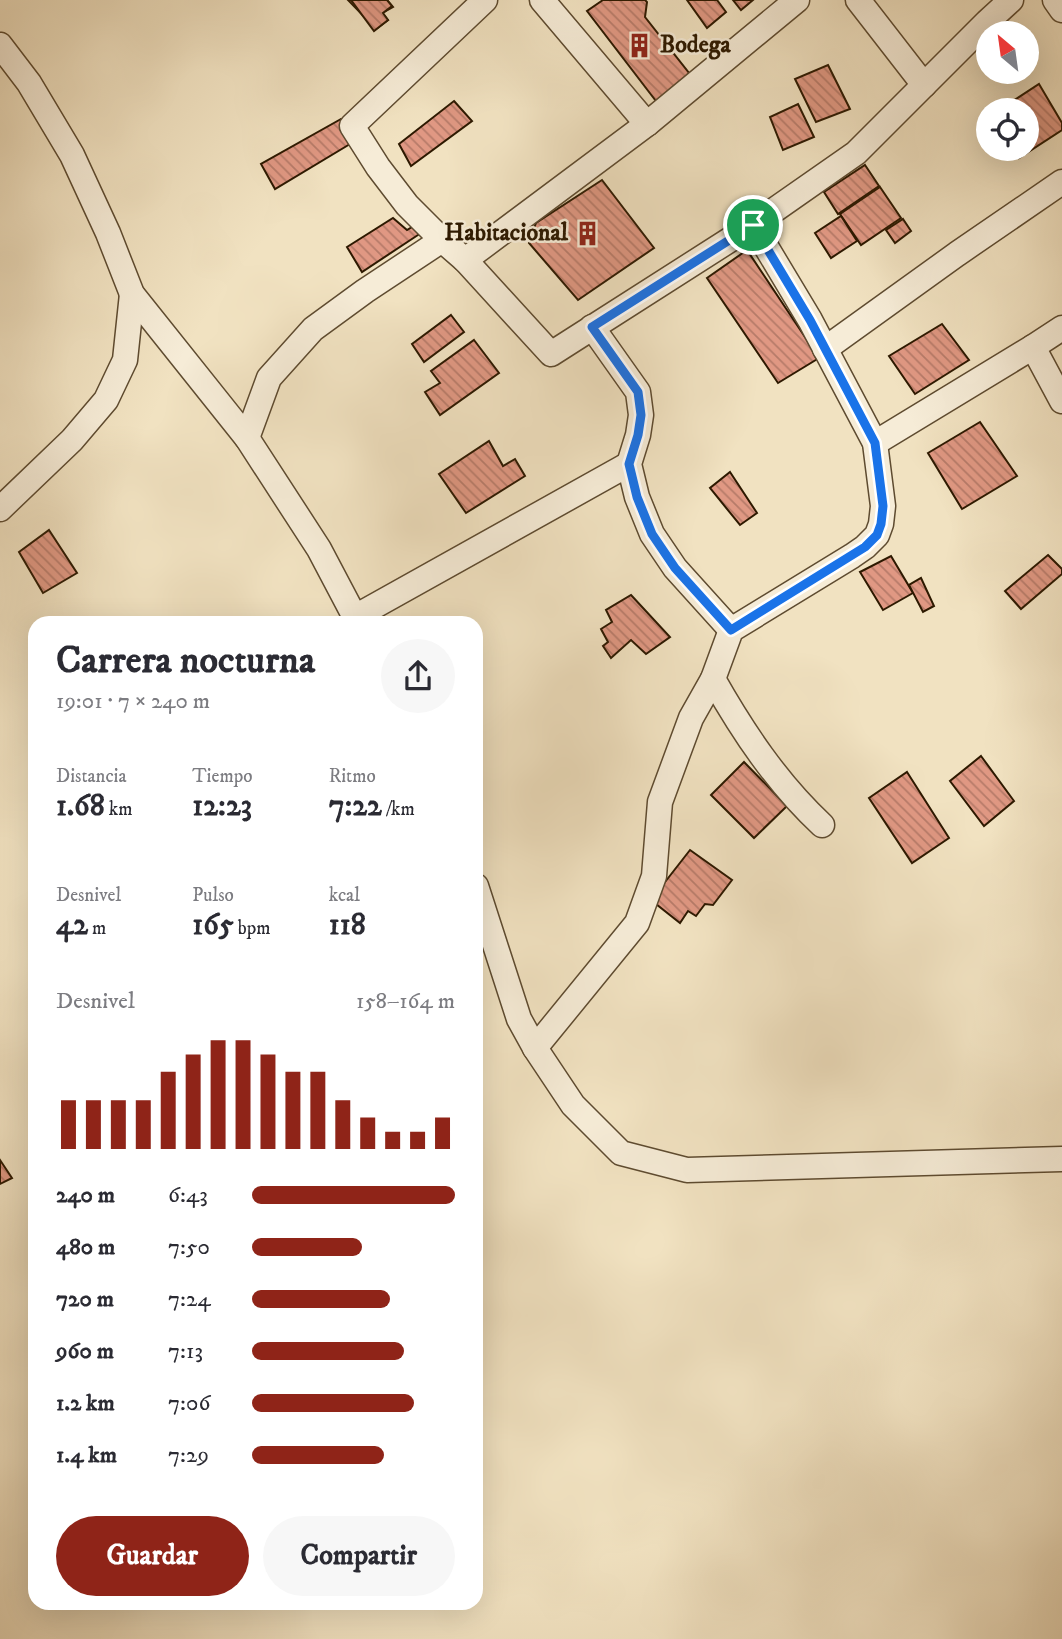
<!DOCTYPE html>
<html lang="es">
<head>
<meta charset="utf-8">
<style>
  :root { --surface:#fff; --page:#f7f7f7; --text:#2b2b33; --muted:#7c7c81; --accent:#8f2418 }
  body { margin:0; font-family:"IM FELL DW Pica",serif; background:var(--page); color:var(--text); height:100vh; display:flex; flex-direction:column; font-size:26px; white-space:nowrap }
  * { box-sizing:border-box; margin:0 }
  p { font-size:23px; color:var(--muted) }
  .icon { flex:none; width:38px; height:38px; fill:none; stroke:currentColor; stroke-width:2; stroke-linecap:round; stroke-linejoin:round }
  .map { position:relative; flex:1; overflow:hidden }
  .drawer { position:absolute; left:28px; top:616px; width:455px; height:994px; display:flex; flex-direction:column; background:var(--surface); border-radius:21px; box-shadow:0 7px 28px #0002 }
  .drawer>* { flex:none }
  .needle { width:46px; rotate:331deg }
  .controls { position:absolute; left:976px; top:21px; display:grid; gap:14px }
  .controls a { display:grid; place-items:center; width:63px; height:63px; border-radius:50%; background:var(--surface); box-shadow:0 7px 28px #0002; font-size:35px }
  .pin { position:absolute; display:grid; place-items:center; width:60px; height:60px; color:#fff; margin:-30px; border:4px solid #fff; border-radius:50%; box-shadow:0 2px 7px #0007 }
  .round { display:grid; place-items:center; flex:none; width:74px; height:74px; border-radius:37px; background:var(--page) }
  .headline { display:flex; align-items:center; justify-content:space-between; height:119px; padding:0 28px }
  h1 { font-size:38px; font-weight:700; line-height:52px }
  .metrics { display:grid; grid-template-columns:repeat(3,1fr); gap:10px; height:119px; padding:7px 28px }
  .metrics div { display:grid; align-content:center }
  .metrics b { font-size:30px; font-weight:700 }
  .metrics small { font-size:19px; font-weight:400 }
  .metrics p { font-size:19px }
  .chart { height:196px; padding:14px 28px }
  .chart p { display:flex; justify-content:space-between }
  .chart svg { width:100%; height:126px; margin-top:7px; stroke:var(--accent); stroke-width:6 }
  .primary-button { display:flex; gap:14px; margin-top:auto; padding:14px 28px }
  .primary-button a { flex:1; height:80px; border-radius:42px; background:var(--accent); color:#fff; font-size:28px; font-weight:700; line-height:80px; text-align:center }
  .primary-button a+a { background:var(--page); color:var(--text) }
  ul { padding:0 28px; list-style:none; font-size:23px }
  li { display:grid; grid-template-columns:112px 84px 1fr; align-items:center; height:52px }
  li i { height:18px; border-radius:9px; background:var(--accent) }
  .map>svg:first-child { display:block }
  .building { fill:url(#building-back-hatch); stroke:#2d1900; stroke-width:2 }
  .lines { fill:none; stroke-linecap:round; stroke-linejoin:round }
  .street-casing { stroke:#5e4b30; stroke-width:27 }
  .street { stroke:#f6ecd7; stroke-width:24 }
  .route-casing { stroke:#fff; stroke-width:14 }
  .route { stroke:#1a73e8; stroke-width:9 }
  .labels { text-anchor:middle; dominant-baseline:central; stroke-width:5; stroke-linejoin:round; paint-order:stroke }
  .poi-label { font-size:24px; font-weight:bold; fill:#2d1900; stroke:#f6ecd7; text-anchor:start }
</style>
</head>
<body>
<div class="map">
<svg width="1062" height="1639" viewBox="0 0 1062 1639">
  <defs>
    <pattern id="building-back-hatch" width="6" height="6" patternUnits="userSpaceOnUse" patternTransform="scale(1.75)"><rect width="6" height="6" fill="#e09883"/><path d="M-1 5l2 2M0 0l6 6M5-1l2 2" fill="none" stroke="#b67b69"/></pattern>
  </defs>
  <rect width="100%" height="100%" fill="#f1e2c1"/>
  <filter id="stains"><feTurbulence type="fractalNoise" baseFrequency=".00286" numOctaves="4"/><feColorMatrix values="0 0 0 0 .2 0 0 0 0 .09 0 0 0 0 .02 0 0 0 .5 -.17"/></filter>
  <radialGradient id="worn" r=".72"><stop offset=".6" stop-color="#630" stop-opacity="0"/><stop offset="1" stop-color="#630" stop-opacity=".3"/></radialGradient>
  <!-- building -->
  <g class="building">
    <path d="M348,0H387L393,7L382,13L388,20L376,29Z"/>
    <path d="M351,0H387L392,6L383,13L388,20L374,31Z"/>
    <path d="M603,0H645L647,2L645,17L689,73L659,105L587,11Z"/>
    <path d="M687,0H717L726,12L707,28Z"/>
    <path d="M733,0H753L741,10Z"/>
    <path d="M828,65L850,109L816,122L795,79Z"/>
    <path d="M1039,84L1062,123V130L1019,158L1014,149H1027V110H999Z"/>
    <path d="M454,101L472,121L411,166L399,144Z"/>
    <path d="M798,104L814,137L783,150L770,117Z"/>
    <path d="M341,119L355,141L275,189L261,164Z"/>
    <path d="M865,165L879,186L838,214L824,192Z"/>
    <path d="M602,180L654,248L578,300L529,243L536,223Z"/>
    <path d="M880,187L901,218L861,245L840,214Z"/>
    <path d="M841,216L857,241L831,258L815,233Z"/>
    <path d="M393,218L407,230L417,224L421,233L362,272L347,247Z"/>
    <path d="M903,219L911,231L895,243L886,230Z"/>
    <path d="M747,250L819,358L778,383L707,278Z"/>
    <path d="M451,315L464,332L424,362L412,344Z"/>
    <path d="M942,324L969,360L915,394L889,356Z"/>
    <path d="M474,340L499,373L440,415L425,392L440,383L431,371Z"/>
    <path d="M980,422L1017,476L962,509L928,453Z"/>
    <path d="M489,441L503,466L515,459L525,476L466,513L439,474Z"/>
    <path d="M730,472L757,513L740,525L710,488Z"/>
    <path d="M49,530L77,573L43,593L19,552Z"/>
    <path d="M1048,555L1062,569V574L1021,609L1005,591Z"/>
    <path d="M891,556L913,593L883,610L860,572Z"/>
    <path d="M921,578L934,606L923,612L909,585Z"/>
    <path d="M631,595L670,637L646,654L631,640L611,658L603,646L608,642L601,629L612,622L606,610Z"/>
    <path d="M981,756L1014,801L984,826L950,781Z"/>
    <path d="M744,762L787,806L754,838L711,795Z"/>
    <path d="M907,772L949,838L912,863L869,798Z"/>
    <path d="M690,850L732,880L713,905L705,904L696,916L688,911L680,923L651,900Z"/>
    <path d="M0,1160L12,1178L0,1184Z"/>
  </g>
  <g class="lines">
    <defs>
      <g id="street">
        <path d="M485,0L352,126L378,167L407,205L442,240L465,260L551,354L753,225L856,153L987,22L1011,0"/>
        <path d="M542,0L647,124"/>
        <path d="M858,0L924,85"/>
        <path d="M1055,0L1062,10"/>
        <path d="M0,45L29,83L72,155L108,233L132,294L247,438L319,549L358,623"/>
        <path d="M465,260L647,124L797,0"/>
        <path d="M592,327L638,392L641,415L638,435L629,464L637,497L652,534L675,568L731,630"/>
        <path d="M1033,347L1062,401"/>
        <path d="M825,349L957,254L1062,182"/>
        <path d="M247,438L269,378L313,329L365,291L442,240"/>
        <path d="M875,443L1033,347L1062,328"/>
        <path d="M0,509L72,440L106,400L125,360L132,294"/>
        <path d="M355,617L629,464"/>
        <path d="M713,679C743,732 777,783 822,825"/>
        <path d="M476,886L519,1019L535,1048L573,1105L621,1153L687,1170L1062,1159"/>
        <path d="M535,1048L637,923L654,876L660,802L691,718L713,679L731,630L852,556L865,547L877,535L881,524L883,506L875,443L810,320L753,225"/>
      </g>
    </defs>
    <!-- street casing -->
    <use href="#street" class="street-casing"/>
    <!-- street -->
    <use href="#street" class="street"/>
  </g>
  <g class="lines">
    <defs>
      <path id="route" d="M753,225L810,320L875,443L883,506L881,524L877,535L865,547L731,630L675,568L652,534L637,497L629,464L638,435L641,415L638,392L592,327Z"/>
    </defs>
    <!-- route casing -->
    <use href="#route" class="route-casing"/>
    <!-- route -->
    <use href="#route" class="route"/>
  </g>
  <!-- icons -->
  <defs>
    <symbol id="building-bare" viewBox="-9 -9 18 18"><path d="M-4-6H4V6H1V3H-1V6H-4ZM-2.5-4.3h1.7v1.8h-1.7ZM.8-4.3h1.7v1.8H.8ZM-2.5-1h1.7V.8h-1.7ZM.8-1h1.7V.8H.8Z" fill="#8f2418" stroke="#f6ecd7" stroke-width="2.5" paint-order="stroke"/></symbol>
  </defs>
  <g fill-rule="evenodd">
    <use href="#building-bare" x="622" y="28" width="35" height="35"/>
    <use href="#building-bare" x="570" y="216" width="35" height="35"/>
  </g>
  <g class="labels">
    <!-- poi labels -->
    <g class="poi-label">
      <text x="660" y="45">Bodega</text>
      <text x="568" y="233" text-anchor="end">Habitacional</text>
    </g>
  </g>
  <rect width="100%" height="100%" filter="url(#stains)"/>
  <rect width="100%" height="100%" fill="url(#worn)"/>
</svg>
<div class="controls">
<a><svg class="needle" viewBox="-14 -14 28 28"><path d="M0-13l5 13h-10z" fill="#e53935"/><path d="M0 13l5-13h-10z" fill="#7c7c81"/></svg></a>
<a><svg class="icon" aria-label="locate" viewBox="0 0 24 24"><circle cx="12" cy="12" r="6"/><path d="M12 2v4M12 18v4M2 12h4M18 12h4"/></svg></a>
</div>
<div class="pin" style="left:753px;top:225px;background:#1e9e55"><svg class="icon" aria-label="arrive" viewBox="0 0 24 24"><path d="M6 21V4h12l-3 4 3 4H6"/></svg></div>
<section class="drawer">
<div class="headline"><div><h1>Carrera nocturna</h1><p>19:01 · 7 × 240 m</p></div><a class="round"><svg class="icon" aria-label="share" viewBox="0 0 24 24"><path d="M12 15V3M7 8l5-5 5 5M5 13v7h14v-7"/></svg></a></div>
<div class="metrics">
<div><p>Distancia</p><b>1.68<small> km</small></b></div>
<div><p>Tiempo</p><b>12:23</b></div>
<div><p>Ritmo</p><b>7:22<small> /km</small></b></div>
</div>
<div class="metrics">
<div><p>Desnivel</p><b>42<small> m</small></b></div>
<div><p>Pulso</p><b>165<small> bpm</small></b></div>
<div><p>kcal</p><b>118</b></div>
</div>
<div class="chart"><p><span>Desnivel</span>158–164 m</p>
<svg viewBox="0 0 160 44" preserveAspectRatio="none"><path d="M5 44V27M15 44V27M25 44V27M35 44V27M45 44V17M55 44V11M65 44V6M75 44V6M85 44V11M95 44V17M105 44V17M115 44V27M125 44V33M135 44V38M145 44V38M155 44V33"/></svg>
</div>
<ul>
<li><b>240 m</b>6:43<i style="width:100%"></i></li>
<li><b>480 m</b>7:50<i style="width:54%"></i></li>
<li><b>720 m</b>7:24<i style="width:68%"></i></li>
<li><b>960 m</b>7:13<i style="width:75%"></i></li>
<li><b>1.2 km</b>7:06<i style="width:80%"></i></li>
<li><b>1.4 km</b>7:29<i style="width:65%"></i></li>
</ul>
<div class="primary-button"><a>Guardar</a><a>Compartir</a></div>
</section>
</div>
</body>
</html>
